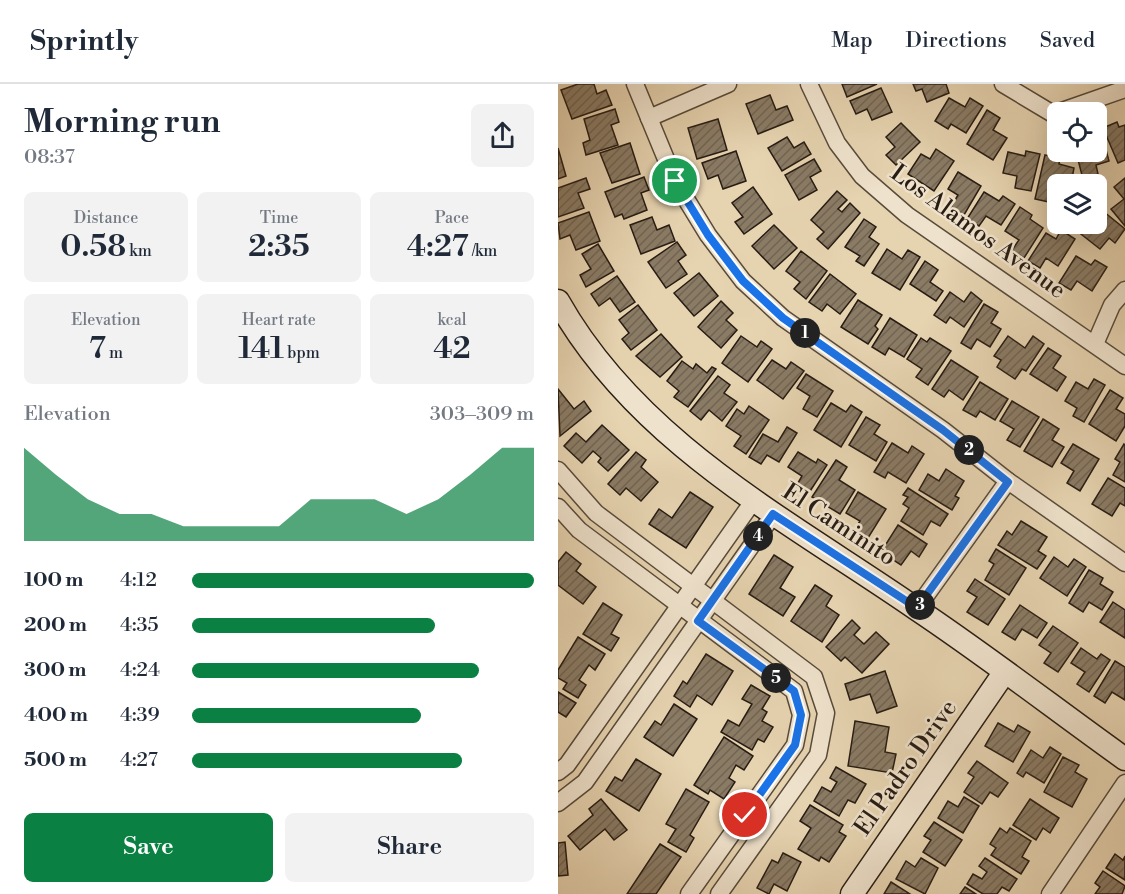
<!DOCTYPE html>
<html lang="en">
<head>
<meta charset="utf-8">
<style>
  :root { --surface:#fff; --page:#f2f2f3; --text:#1f2937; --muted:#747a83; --line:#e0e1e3; --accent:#0b8043 }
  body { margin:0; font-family:"Libre Bodoni",serif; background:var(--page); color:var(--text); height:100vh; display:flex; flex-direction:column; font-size:22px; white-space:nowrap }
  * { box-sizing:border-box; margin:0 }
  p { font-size:20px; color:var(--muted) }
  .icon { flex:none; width:33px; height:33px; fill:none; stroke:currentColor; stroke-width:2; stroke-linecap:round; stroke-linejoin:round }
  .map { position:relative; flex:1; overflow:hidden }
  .panel { display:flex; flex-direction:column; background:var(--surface); width:558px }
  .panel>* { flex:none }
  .controls { position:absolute; left:489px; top:18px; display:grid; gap:12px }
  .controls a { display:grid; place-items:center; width:60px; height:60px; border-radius:9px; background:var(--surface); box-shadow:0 6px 24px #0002; font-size:30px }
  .pin { position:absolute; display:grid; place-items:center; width:51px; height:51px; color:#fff; margin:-26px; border:3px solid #fff; border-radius:50%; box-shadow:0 2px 6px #0007 }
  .km { position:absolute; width:30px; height:30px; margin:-15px; border-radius:50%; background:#222; color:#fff; font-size:16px; line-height:30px; text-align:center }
  .round { display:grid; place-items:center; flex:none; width:63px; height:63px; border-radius:9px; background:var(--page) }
  .headline { display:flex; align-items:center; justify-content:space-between; height:102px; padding:0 24px }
  h1 { font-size:33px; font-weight:600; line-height:45px }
  .stats { display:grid; grid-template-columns:repeat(3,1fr); gap:9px; height:102px; padding:6px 24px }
  .stats div { display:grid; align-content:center; border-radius:9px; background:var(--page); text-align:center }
  .stats b { font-size:30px; font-weight:600 }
  .stats small { font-size:16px; font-weight:400 }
  .stats p { font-size:16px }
  .chart { height:168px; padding:12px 24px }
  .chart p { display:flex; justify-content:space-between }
  .chart svg { width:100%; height:108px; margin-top:6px; fill:var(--accent); opacity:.7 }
  .cta { display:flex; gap:12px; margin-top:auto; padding:12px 24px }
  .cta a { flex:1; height:69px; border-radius:9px; background:var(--accent); color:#fff; font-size:24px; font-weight:600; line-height:69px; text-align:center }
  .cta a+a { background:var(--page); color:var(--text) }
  ul { padding:0 24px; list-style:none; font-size:20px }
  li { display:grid; grid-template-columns:96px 72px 1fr; align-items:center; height:45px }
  li i { height:15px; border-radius:8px; background:var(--accent) }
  header { display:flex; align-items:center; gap:36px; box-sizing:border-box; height:84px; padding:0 30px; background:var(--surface); border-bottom:2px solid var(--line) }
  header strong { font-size:28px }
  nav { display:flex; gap:33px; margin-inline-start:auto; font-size:21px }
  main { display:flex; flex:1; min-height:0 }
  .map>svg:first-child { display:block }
  .building { fill:url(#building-hatch); stroke:#271c13; stroke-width:1.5 }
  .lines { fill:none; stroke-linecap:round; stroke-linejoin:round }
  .street-casing { stroke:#574a3a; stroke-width:19 }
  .secondary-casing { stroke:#271c13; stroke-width:25 }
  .street { stroke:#efe2cc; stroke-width:16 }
  .secondary { stroke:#efe2cc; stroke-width:22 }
  .route-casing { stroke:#fff; stroke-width:12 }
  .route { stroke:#1a73e8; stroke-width:8 }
  .labels { text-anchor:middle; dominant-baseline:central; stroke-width:5; stroke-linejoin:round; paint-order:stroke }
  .street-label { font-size:24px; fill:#271c13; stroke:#efe2cc }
</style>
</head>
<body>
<header>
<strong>Sprintly</strong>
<nav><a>Map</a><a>Directions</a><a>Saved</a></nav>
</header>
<main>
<section class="panel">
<div class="headline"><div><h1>Morning run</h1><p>08:37</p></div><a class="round"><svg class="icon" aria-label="share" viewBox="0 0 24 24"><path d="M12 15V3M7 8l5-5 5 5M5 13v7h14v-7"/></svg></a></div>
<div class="stats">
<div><p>Distance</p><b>0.58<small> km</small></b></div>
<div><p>Time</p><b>2:35</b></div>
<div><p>Pace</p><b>4:27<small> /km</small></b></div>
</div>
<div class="stats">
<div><p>Elevation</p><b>7<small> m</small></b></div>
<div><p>Heart rate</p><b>141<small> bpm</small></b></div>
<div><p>kcal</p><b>42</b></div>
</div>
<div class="chart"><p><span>Elevation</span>303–309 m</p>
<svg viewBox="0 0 160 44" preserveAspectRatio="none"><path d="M0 44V6L10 17L20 27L30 33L40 33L50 38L60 38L70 38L80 38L90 27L100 27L110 27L120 33L130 27L140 17L150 6L160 6V44z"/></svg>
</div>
<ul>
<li><b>100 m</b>4:12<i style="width:100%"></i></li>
<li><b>200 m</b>4:35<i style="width:71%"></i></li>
<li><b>300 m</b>4:24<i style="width:84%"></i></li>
<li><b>400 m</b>4:39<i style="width:67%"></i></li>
<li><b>500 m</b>4:27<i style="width:79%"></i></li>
</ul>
<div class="cta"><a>Save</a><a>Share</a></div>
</section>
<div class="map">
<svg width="567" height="810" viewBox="0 0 567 810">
  <defs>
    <pattern id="building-hatch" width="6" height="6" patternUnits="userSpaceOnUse" patternTransform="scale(1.5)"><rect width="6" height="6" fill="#8a7b65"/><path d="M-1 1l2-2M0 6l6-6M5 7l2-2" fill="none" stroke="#716452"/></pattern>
  </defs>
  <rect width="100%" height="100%" fill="#e6d3b0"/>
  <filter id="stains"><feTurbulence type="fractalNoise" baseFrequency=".00333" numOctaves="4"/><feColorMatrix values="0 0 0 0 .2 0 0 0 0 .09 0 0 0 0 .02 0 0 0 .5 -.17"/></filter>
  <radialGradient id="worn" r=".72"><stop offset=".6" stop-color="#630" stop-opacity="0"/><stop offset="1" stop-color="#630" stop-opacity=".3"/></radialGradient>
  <!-- building -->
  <g class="building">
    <path d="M20,0H36L39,10L48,6L54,21L14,35L3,6Z"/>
    <path d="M284,0H319L289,13Z"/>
    <path d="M355,0H388L391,9L369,18L364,5L358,7Z"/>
    <path d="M323,4L334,28L314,36L309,25L298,30L292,17Z"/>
    <path d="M212,11L218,26L229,22L235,36L200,50L188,20Z"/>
    <path d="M391,14L407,23L412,14L425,22L408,49L393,40L390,45L377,37Z"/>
    <path d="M57,25L61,38L53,41L60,61L28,71L25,59L32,56L26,35Z"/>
    <path d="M429,26L442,34L435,46L449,54L435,76L409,60Z"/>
    <path d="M160,35L169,66L139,75L130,44Z"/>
    <path d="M559,38L561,43L567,41V76L560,79L545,44Z"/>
    <path d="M343,39L362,58L338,81L328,71L337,63L328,53Z"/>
    <path d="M543,47L551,77L538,81L540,90L525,95L518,68H538V48Z"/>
    <path d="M229,53L236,64L246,58L253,70L224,87L210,64Z"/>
    <path d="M72,59L82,90L54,99L42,69Z"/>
    <path d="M0,64L8,92L0,95Z"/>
    <path d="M378,65L396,77L376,107L350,90L363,70L372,75Z"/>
    <path d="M178,67L188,97L165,105L160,91L150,95L144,79Z"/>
    <path d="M468,67L482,70L473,107L457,104L459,92L445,89L450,68L467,72Z"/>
    <path d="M487,71L502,74L501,80L516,84L513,100H500V110L493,109L491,118L477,115Z"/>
    <path d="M256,75L263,87L252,93L259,106L241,116L227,91Z"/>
    <path d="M400,88L423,102L406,131L393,123L400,111L390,105Z"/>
    <path d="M86,93L91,106L83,109L89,126L66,135L64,130L57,133L47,108Z"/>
    <path d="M28,94L32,105L20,109L26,124L0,133V104Z"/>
    <path d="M567,94V142L553,125L566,115L556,103Z"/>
    <path d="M195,103L214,130L186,150L177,138L185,133L174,119Z"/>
    <path d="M279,107L289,116L280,125L284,128L292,119L302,129L270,165L259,155L266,148L253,136Z"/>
    <path d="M426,108L441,117L445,112L457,120L443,141L428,132L421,142L409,135Z"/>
    <path d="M462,123L474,131L472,135L485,144L466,174L454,166L461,156L447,147Z"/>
    <path d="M540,123L567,145L557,159L551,154L542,165L519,147L526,140H538Z"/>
    <path d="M31,128L42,157L18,166L12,151L2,155L0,139Z"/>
    <path d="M94,133L99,146L111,141L117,157L83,170L72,141Z"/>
    <path d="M306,135L318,143L311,153L321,160L306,182L298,177L302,172L287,163Z"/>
    <path d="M216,141L239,164L216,185L194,162Z"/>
    <path d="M503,146L517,155L500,182L488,174L482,184L470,177L488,149L498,155Z"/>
    <path d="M119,158L128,171L120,177L129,190L108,204L90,178Z"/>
    <path d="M40,160L56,187L28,203L22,191L33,185L24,170Z"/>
    <path d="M329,165L344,175L350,166L362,173L342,206L314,189Z"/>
    <path d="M243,167L269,187L248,215L236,205L242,198L228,187Z"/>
    <path d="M518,172L533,181L537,176L549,183L534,207L519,197L513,206L501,199Z"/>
    <path d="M367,177L380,186L372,198L385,207L378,217L352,200Z"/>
    <path d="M141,189L160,212L136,232L116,209Z"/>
    <path d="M272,190L298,210L282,230L269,220L264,227L251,218Z"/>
    <path d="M59,192L77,218L62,228L52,214L41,222L33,210Z"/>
    <path d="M392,208L406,218L413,208L424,217L406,243L392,233L388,239L376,231Z"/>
    <path d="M300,216L324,231L317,242L320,245L310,260L283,243Z"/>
    <path d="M163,217L175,229L168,236L179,246L163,264L140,243Z"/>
    <path d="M426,220L440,228L433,239L443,245L432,263L419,255L413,265L403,259Z"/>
    <path d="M80,221L99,246L73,266L64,255L71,249L61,236Z"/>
    <path d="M332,234L359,251L346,273L331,264L327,271L314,263Z"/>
    <path d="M103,250L124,273L102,293L78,272Z"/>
    <path d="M183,252L199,263L203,257L214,265L190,298L164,279Z"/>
    <path d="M450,252L467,264L475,252L486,260L468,287L464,285L457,295L439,283L443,276L436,272Z"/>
    <path d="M363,254L369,258L372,254L393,267L370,301L358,293L364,285L349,275Z"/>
    <path d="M490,264L503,272L495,284L508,293L499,307L472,290Z"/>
    <path d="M214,276L228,285L233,278L246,287L225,315L199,296Z"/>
    <path d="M393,276L420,293L405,316L391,306L386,313L374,305Z"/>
    <path d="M124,277L135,285L138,280L149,289L154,283L158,285L130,323L116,313L121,307L109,297Z"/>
    <path d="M248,290L275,307L259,333L245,325L252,312L239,304Z"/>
    <path d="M160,292L172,301L166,309L179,318L164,337L151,326L143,336L132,327Z"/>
    <path d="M536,295L547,301L526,338L515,332L519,324L507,317L518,298L530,305Z"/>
    <path d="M422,298L450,315L437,336L422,327L418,333L405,326Z"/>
    <path d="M0,305L16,325L26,317L33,327L2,352Z"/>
    <path d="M552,306L565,314L558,325L567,330V342L558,357L531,340Z"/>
    <path d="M454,317L481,333L462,363L449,356L456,345L442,337Z"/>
    <path d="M273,319L288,328L293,321L304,328L283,363L256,346Z"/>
    <path d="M191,322L211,336L188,370L176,362L183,352L168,342L179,325L186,330Z"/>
    <path d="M308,333L322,341L316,350L329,358L318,377L291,361Z"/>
    <path d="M485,335L501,345L494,356L506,363L494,383L466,367Z"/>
    <path d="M44,341L71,366L50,387L40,378L43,374L35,367L24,379L6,362L18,349L28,358Z"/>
    <path d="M229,343L239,349L221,378L209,371L203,380L191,373L205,350L220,358Z"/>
    <path d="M334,359L350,369L354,362L366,370L348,399L330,388L327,394L316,388Z"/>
    <path d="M515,360L541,375L522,407L509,399L516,387L503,379Z"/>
    <path d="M566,360L567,361V398L555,391L562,378L557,375Z"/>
    <path d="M78,368L88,376L83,383L100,398L83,417L68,404L62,411L50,400Z"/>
    <path d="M240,368L258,379L260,375L269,381L249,412L237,404L244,392L230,383Z"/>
    <path d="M278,376L289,383L281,396L297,406L282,430L254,413Z"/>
    <path d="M388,385L406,397L397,412L401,414L394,426L361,406L370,390L381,397Z"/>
    <path d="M550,394L567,404V422L562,419L554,432L534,420Z"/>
    <path d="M350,404L390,430L382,442L373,437L365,451L343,437L351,424L345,420L350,413L345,411Z"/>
    <path d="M132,408L155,423L128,464L91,440L101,425L114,434Z"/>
    <path d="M300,408L328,425L310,454L297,445L302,437L288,429Z"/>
    <path d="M463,437L489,453L480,467L488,472L479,485L440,461L449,447L454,451Z"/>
    <path d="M340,441L369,460L361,473L353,467L343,481L323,468Z"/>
    <path d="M438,465L468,484L451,511L427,496L436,480L431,477Z"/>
    <path d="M8,468L23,480L18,487L38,503L25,520L0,501V478Z"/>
    <path d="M216,471L235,483L222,504L237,513L225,532L191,510Z"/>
    <path d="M496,473L510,483L516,475L528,483L509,512L482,494Z"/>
    <path d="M531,486L545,494L542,500L555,508L544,526L531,518L525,528L511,519Z"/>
    <path d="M417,495L447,515L430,541L409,528L419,513L409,507Z"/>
    <path d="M257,501L274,512L268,522L281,531L264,558L233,537Z"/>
    <path d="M555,518L567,526V554L542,538Z"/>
    <path d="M45,519L64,531L53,550L61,554L53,567L25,550Z"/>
    <path d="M462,521L489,539L479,554L464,545L457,556L444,548Z"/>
    <path d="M294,536L302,544L296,551L306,560L318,548L331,560L304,589L287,573L283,577L268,563Z"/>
    <path d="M495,542L520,559L500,588L486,579L493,569L481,561Z"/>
    <path d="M20,553L47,570L37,586L31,581L21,596L28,601L20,614L5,605L9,599L0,594V586Z"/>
    <path d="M523,564L539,575L543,570L552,576L531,608L519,600L527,588L513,579Z"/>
    <path d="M148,570L175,587L154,621L139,611L132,623L116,612L125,597L129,600Z"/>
    <path d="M557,577L567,583V616L554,608L547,619L536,612Z"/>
    <path d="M327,587L339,622L319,629L312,610L292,616L287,600Z"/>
    <path d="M193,601L212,612L204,625L209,628L204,637L215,643L206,658L200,655L194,666L163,648L170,636L181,642L194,620L184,615Z"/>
    <path d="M0,608L18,619L8,633L0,628Z"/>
    <path d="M116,620L139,635L115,672L86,653L97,637L103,641Z"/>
    <path d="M297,637L331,643L327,668L338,670L334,689L290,682Z"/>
    <path d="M440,639L456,648L460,641L472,648L455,678L427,662Z"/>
    <path d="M166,653L195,672L186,686L178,681L171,694L177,698L166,715L152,706L150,710L136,701Z"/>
    <path d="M492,663L503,670L486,699L468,688L465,693L459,689L473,666L485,674Z"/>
    <path d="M505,673L521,681L517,688L529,695L514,723L486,708Z"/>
    <path d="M78,675L103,690L81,727L48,707L57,693L64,697Z"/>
    <path d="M419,677L450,699L440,713L432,708L424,720L406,708L416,693L410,689Z"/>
    <path d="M278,683L308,700L297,719L290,716L281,732L256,717L264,703L273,708L279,698L272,694Z"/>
    <path d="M128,705L151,718L132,751L136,754L128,768L110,758L118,745L108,740Z"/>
    <path d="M406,713L421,722L405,749L380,734L390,717L400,723Z"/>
    <path d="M43,715L69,746L56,756L47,745L22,766L10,752L35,731L31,725Z"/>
    <path d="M472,715L501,734L492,749L485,744L478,756L455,741Z"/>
    <path d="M252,721L285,741L281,748L288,752L271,778L263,773L261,777L240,765L253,744L242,737Z"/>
    <path d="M376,738L404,756L387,782L365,768L373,756L366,752Z"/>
    <path d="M442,744L449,749L452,744L473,757L464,773L471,777L463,790L433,771L438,764L432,760Z"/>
    <path d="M7,758L10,791L0,792V759Z"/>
    <path d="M102,760L123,773L98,810H69Z"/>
    <path d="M225,769L243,778L229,807L216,800L211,810L199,804L214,776L220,779Z"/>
    <path d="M557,770L565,776L567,772V796L548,784Z"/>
    <path d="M363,774L380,784L367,810L338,795L348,777L357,783Z"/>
    <path d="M427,774L459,795L451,807L444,803L439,810H425L409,800L415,790L424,795L429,788L421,782Z"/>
    <path d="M545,787L567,802L564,810H537L542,803L537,799Z"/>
    <path d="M333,798L352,810H326Z"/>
    <path d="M407,803L418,810H402Z"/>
  </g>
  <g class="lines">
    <defs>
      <g id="street">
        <path d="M77,0L117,97L150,151L185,197L225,234L385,346L450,397L567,479"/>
        <path d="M251,0L279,59L304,92L349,131L567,282"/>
        <path d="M445,0L495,30L500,29"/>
        <path d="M501,28L567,5"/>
        <path d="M91,34L170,0"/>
        <path d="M537,260L554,221L567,206"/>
        <path d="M0,386L38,429L256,593L268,629L260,671L161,810"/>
        <path d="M0,423L21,446L236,607L243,631L237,661L131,810"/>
        <path d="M359,524L450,397"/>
        <path d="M0,688L9,681L196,416"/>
        <path d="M0,719L27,698L215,431"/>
        <path d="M492,810L567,699"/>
      </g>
      <g id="secondary">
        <path d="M0,217C79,358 228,435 357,524C429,572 497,625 567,675"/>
        <path d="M294,810L446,589"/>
      </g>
    </defs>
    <!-- street casing -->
    <use href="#street" class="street-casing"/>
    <!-- secondary casing -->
    <use href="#secondary" class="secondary-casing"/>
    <!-- street -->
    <use href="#street" class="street"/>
    <!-- secondary -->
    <use href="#secondary" class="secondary"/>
  </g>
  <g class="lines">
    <defs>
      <path id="route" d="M117,97L150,151L185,197L225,234L385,346L450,398L359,524L215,430L140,537L236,607L243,631L237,661L187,731"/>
    </defs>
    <!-- route casing -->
    <use href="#route" class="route-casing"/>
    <!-- route -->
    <use href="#route" class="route"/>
  </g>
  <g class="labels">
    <!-- street labels -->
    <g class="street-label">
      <text transform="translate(420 148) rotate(36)">Los Alamos Avenue</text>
      <text transform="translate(281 441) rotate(33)">El Caminito</text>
      <text transform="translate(348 684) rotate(-55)">El Padro Drive</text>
    </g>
  </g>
  <rect width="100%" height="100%" filter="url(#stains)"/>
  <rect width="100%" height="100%" fill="url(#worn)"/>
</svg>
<div class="controls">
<a><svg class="icon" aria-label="locate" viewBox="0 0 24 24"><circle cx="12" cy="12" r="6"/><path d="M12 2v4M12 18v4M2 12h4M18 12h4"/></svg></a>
<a><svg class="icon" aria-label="layers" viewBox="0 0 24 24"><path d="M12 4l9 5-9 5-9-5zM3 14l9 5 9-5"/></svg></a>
</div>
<div class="pin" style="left:117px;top:97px;background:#1e9e55"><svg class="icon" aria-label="arrive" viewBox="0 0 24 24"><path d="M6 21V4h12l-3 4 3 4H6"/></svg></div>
<div class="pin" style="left:187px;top:731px;background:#d93025"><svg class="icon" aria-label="check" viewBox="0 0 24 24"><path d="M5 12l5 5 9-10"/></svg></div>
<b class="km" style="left:247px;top:249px">1</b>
<b class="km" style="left:411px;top:366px">2</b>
<b class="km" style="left:362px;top:521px">3</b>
<b class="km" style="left:200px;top:452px">4</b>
<b class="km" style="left:218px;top:594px">5</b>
</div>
</main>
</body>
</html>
